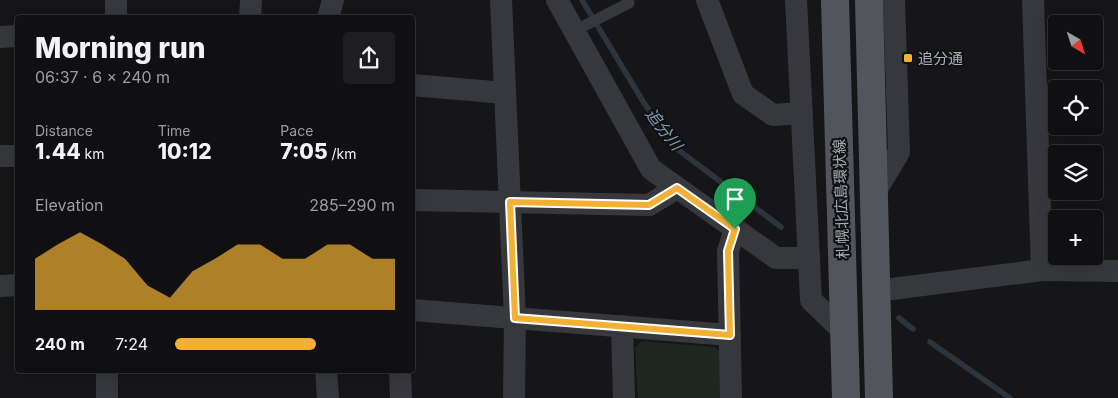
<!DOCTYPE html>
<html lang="en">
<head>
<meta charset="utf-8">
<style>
  :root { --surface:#101012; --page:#1e1e20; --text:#f1f3f6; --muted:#9c9d9f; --line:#303032; --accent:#f2b134 }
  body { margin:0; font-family:Inter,"Noto Sans JP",sans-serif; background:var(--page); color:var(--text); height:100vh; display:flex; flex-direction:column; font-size:19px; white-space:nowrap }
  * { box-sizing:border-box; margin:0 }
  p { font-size:16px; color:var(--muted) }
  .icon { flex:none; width:28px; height:28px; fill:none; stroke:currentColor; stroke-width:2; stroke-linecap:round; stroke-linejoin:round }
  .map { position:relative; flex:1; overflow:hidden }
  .drawer { position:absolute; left:15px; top:15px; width:400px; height:358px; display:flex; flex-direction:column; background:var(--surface); border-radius:5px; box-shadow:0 5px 20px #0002,0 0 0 1px var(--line) }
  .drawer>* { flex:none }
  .needle { width:32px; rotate:141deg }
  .buttons { position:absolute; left:1048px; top:15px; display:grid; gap:10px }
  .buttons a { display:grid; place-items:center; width:55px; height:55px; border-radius:5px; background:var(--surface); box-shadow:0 5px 20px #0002,0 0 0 1px var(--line); font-size:25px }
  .pin { position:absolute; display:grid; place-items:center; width:42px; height:42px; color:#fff; margin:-51px -21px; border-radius:50% 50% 50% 0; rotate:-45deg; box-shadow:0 0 5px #0007 }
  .pin .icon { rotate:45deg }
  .round { display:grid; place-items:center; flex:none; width:52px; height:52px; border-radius:5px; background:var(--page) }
  .summary { display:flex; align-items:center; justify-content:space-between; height:85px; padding:0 20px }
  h1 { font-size:28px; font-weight:800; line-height:38px }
  .stats { display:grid; grid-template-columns:repeat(3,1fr); gap:8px; height:85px; padding:5px 20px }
  .stats div { display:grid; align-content:center }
  .stats b { font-size:21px; font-weight:800 }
  .stats small { font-size:14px; font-weight:400 }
  .stats p { font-size:14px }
  .chart { height:140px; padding:10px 20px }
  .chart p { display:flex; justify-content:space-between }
  .chart svg { width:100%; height:90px; margin-top:5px; fill:var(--accent); opacity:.7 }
  ul { padding:0 20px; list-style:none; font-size:16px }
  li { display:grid; grid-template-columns:80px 60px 1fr; align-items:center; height:38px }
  li i { height:12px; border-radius:6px; background:var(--accent) }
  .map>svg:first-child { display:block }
  .green { fill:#1e261f }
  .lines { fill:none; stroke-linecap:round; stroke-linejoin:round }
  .stream { stroke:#2c353c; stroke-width:5.5 }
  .service { stroke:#37383d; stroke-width:11 }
  .minor { stroke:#37383d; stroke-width:22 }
  .primary { stroke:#53555c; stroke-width:28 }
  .route-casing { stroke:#fff; stroke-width:10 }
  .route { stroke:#f2b134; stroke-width:6 }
  .poi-dot { fill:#f2b134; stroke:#111113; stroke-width:2 }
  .labels { text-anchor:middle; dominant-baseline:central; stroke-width:4.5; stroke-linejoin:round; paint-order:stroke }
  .poi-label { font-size:15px; fill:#a8adb8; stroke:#111113; text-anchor:start }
  .street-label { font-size:15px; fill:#a8adb8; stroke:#111113 }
  .water-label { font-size:16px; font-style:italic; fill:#7f9bb3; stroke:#111113 }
</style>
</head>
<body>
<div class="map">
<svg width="1118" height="398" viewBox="0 0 1118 398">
  <rect width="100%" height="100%" fill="#161618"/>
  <!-- green -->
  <path class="green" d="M641,341L714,347L720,352L721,398H638L635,348Z"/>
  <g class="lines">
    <!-- stream -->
    <g class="stream">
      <path d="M582,0L644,103L677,149L781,227"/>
      <path d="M899,318L913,329"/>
      <path d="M930,342L1010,398"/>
    </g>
    <!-- service -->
    <path class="service" d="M574,31L629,3"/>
    <!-- minor -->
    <g class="minor">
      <path d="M501,0L515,318L514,398"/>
      <path d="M557,0L651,169L776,258H809"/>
      <path d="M707,0L743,94L773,115L802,113"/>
      <path d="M796,0L811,300L845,333"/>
      <path d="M1033,0L1042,270"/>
      <path d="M116,18V0"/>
      <path d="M250,18L251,0"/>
      <path d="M328,18L333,0"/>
      <path d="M0,37L18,36"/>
      <path d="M412,85L505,93"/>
      <path d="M0,156H18"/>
      <path d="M874,194L899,152L894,0"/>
      <path d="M412,200L649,205L677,188"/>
      <path d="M0,286L18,285"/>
      <path d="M876,291L1042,270L1118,271"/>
      <path d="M412,310L730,335"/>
      <path d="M622,326L624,398"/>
      <path d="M326,370L328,398"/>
      <path d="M400,370L401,398"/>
      <path d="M107,398V370"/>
      <path d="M731,398L728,251L735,229"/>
    </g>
    <!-- primary -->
    <g class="primary">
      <path d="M835,0L846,398"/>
      <path d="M869,0L879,398"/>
    </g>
  </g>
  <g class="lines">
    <defs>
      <path id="route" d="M677,188L735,229L728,251L730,335L515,318L510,202L649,205Z"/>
    </defs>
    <!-- route casing -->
    <use href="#route" class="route-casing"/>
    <!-- route -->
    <use href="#route" class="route"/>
  </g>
  <!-- markers -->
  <rect class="poi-dot" x="903" y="53" width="10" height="10" rx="2.5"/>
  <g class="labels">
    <!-- poi labels -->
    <g class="poi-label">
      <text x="918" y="58">追分通</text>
    </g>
    <!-- street labels -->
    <g class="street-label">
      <text transform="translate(841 199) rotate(-92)">札幌北広島環状線</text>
    </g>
    <!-- water labels -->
    <g class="water-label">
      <text transform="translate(664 129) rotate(52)">追分川</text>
    </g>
  </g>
</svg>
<div class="buttons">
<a><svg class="needle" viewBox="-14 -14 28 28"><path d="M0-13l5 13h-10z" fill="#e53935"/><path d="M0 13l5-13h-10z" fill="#9c9d9f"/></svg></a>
<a><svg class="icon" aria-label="locate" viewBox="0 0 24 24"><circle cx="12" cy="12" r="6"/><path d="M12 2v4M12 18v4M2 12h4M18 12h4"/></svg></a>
<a><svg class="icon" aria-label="layers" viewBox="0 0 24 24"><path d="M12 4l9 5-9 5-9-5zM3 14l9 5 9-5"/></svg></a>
<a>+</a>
</div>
<div class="pin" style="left:735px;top:229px;background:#1e9e55"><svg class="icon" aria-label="arrive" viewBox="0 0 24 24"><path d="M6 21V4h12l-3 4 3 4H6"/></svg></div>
<section class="drawer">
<div class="summary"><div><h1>Morning run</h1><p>06:37 · 6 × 240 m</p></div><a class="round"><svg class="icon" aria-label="share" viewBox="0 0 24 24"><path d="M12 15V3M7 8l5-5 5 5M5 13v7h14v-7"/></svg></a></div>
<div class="stats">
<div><p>Distance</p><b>1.44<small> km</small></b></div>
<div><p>Time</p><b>10:12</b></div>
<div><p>Pace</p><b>7:05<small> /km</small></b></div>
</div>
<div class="chart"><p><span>Elevation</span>285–290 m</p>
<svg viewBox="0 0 160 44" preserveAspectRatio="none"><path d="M0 44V19L10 12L20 6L30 12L40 19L50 32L60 38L70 25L80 19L90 12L100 12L110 19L120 19L130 12L140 12L150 19L160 19V44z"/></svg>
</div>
<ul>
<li><b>240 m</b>7:24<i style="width:64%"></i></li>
</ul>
</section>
</div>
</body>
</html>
